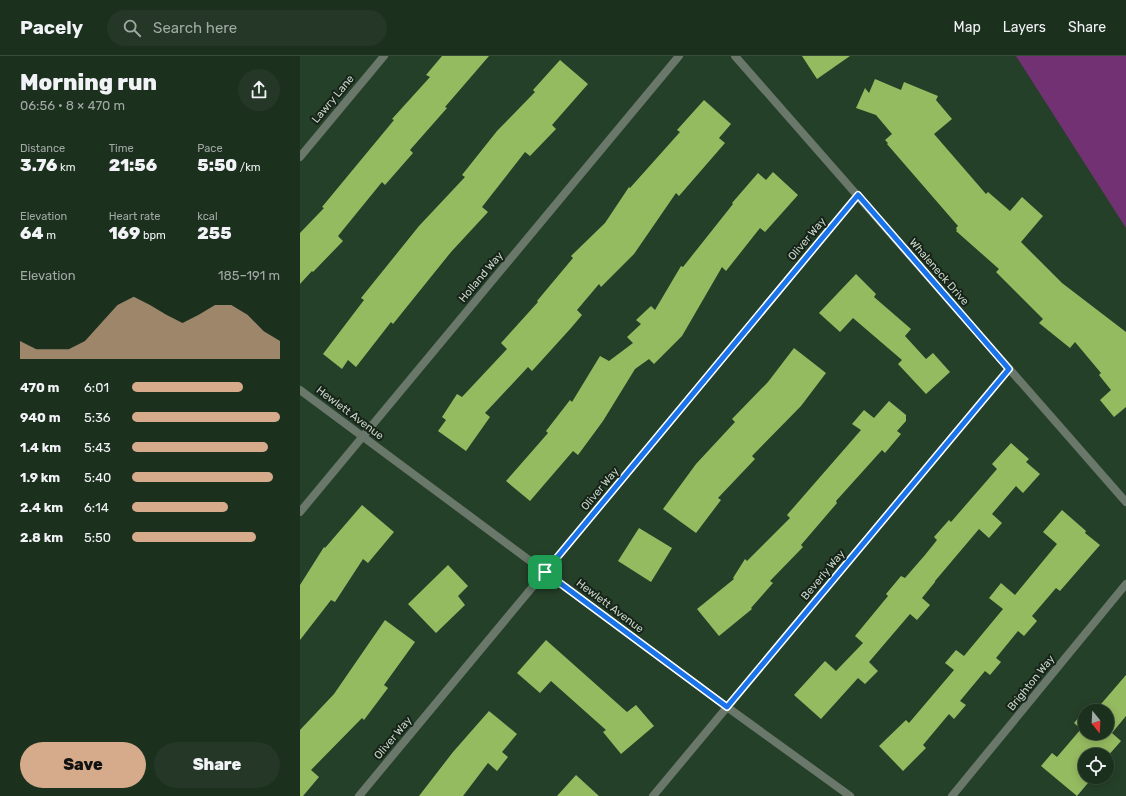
<!DOCTYPE html>
<html lang="en">
<head>
<meta charset="utf-8">
<style>
  :root { --surface:#1c301e; --page:#253827; --text:#f1f3f6; --muted:#a0a9a4; --line:#3a4b3c; --accent:#d6ab8b }
  body { margin:0; font-family:Rubik,sans-serif; background:var(--page); color:var(--text); height:100vh; display:flex; flex-direction:column; font-size:15px; white-space:nowrap }
  * { box-sizing:border-box; margin:0 }
  p { font-size:13px; color:var(--muted) }
  .icon { flex:none; width:22px; height:22px; fill:none; stroke:currentColor; stroke-width:2; stroke-linecap:round; stroke-linejoin:round }
  .map { position:relative; flex:1; overflow:hidden }
  .drawer { display:flex; flex-direction:column; background:var(--surface); width:300px }
  .drawer>* { flex:none }
  .needle { width:26px; rotate:162deg }
  .tools { position:absolute; left:778px; top:648px; display:grid; gap:8px }
  .tools a { display:grid; place-items:center; width:36px; height:36px; border-radius:50%; background:var(--surface); box-shadow:0 2px 10px #0003,0 0 0 1px var(--line); font-size:20px }
  .pin { position:absolute; display:grid; place-items:center; width:34px; height:34px; color:#fff; margin:-17px; border-radius:8px; box-shadow:0 2px 6px #0006 }
  .round { display:grid; place-items:center; flex:none; width:42px; height:42px; border-radius:21px; background:var(--page) }
  .headline { display:flex; align-items:center; justify-content:space-between; height:68px; padding:0 20px }
  h1 { font-size:22px; font-weight:800; line-height:30px }
  .stats { display:grid; grid-template-columns:repeat(3,1fr); gap:6px; height:68px; padding:4px 20px }
  .stats div { display:grid; align-content:center }
  .stats b { font-size:17px; font-weight:800 }
  .stats small { font-size:11px; font-weight:400 }
  .stats p { font-size:11px }
  .chart { height:112px; padding:8px 20px }
  .chart p { display:flex; justify-content:space-between }
  .chart svg { width:100%; height:72px; margin-top:4px; fill:var(--accent); opacity:.7 }
  .button { display:flex; gap:8px; margin-top:auto; padding:8px 20px }
  .button a { flex:1; height:46px; border-radius:24px; background:var(--accent); color:#111; font-size:16px; font-weight:800; line-height:46px; text-align:center }
  .button a+a { background:var(--page); color:var(--text) }
  ul { padding:0 20px; list-style:none; font-size:13px }
  li { display:grid; grid-template-columns:64px 48px 1fr; align-items:center; height:30px }
  li i { height:10px; border-radius:5px; background:var(--accent) }
  header { display:flex; align-items:center; gap:24px; box-sizing:border-box; height:56px; padding:0 20px; background:var(--surface); border-bottom:1px solid var(--line) }
  header strong { font-size:19px }
  nav { display:flex; gap:22px; margin-inline-start:auto; font-size:14px }
  .search { width:280px; height:36px; background:var(--page); display:flex; align-items:center; gap:10px; box-sizing:border-box; padding:0 14px; border-radius:22px; color:var(--muted); font-size:15px }
  main { display:flex; flex:1; min-height:0 }
  .map>svg:first-child { display:block }
  .water { fill:#723172 }
  .building { fill:#95bb61 }
  .lines { fill:none; stroke-linecap:round; stroke-linejoin:round }
  .minor { stroke:#6a776b; stroke-width:8 }
  .route-casing { stroke:#fff; stroke-width:8 }
  .route { stroke:#1a73e8; stroke-width:5 }
  .labels { text-anchor:middle; dominant-baseline:central; stroke-width:4; stroke-linejoin:round; paint-order:stroke }
  .street-label { font-size:11px; fill:#c6d6c7; stroke:#172319 }
</style>
</head>
<body>
<header>
<strong>Pacely</strong>
<div class="search"><svg class="icon" aria-label="search" viewBox="0 0 24 24"><circle cx="10" cy="10" r="6"/><path d="M15 15l6 6"/></svg>Search here</div>
<nav><a>Map</a><a>Layers</a><a>Share</a></nav>
</header>
<main>
<section class="drawer">
<div class="headline"><div><h1>Morning run</h1><p>06:56 · 8 × 470 m</p></div><a class="round"><svg class="icon" aria-label="share" viewBox="0 0 24 24"><path d="M12 15V3M7 8l5-5 5 5M5 13v7h14v-7"/></svg></a></div>
<div class="stats">
<div><p>Distance</p><b>3.76<small> km</small></b></div>
<div><p>Time</p><b>21:56</b></div>
<div><p>Pace</p><b>5:50<small> /km</small></b></div>
</div>
<div class="stats">
<div><p>Elevation</p><b>64<small> m</small></b></div>
<div><p>Heart rate</p><b>169<small> bpm</small></b></div>
<div><p>kcal</p><b>255</b></div>
</div>
<div class="chart"><p><span>Elevation</span>185–191 m</p>
<svg viewBox="0 0 160 44" preserveAspectRatio="none"><path d="M0 44V33L10 38L20 38L30 38L40 33L50 22L60 11L70 6L80 11L90 17L100 22L110 17L120 11L130 11L140 17L150 27L160 33V44z"/></svg>
</div>
<ul>
<li><b>470 m</b>6:01<i style="width:75%"></i></li>
<li><b>940 m</b>5:36<i style="width:100%"></i></li>
<li><b>1.4 km</b>5:43<i style="width:92%"></i></li>
<li><b>1.9 km</b>5:40<i style="width:95%"></i></li>
<li><b>2.4 km</b>6:14<i style="width:65%"></i></li>
<li><b>2.8 km</b>5:50<i style="width:84%"></i></li>
</ul>
<div class="button"><a>Save</a><a>Share</a></div>
</section>
<div class="map">
<svg width="826" height="740" viewBox="0 0 826 740">
  <rect width="100%" height="100%" fill="#254028"/>
  <!-- water -->
  <path class="water" d="M716,0H826V172Z"/>
  <!-- building -->
  <g class="building">
    <path d="M142,0H189L145,51L147,52L110,94L113,97L85,129L82,126L38,180L43,185L13,216L12,215L0,228V177L24,152L22,151L94,64L92,63L130,21L126,19Z"/>
    <path d="M502,0H550L517,23Z"/>
    <path d="M260,4L288,28L252,69L256,73L230,100L225,96L182,151L188,156L151,196L93,268L91,266L56,311L48,304L42,313L23,298L64,244L61,242L119,170L165,121L162,119L197,75L235,36L233,34Z"/>
    <path d="M575,23L601,34L604,26L638,40L636,44L652,63L634,78L686,138L688,136L710,155L722,141L743,160L721,186L762,227L826,276V351L814,361L800,344L811,334L799,319L801,317L775,286L770,292L739,267L743,263L696,216L699,213L656,175L657,174L656,172L658,170L587,88L588,87L585,84L592,78L576,59L556,52L565,32L569,37Z"/>
    <path d="M404,44L431,68L419,82L425,87L379,140L376,137L334,198L301,231L299,228L277,254L282,259L271,272L232,315L228,311L185,357L190,361L166,395L138,375L146,364L142,361L157,338L162,341L207,293L201,287L238,246L237,245L273,202L271,200L305,167L329,131L330,132L380,76L377,74Z"/>
    <path d="M473,116L498,139L465,176L460,172L426,215L422,211L382,280L354,308L349,303L335,313L303,365L278,399L273,395L230,445L206,425L248,377L246,375L270,344L272,346L300,300L309,305L333,287L327,281L341,268L336,264L351,250L355,254L381,210L383,211L433,148L432,147L458,117L466,124Z"/>
    <path d="M556,218L576,238L574,241L611,273L605,280L626,303L633,297L650,316L626,338L598,308L602,304L553,262L540,276L519,257Z"/>
    <path d="M494,292L526,317L501,350L452,400L455,403L418,442L421,444L396,477L363,453L396,408L435,366L432,363L468,326Z"/>
    <path d="M589,345L606,359V365L597,375L601,378L585,397L582,394L536,445L537,447L501,489L503,491L470,525L473,527L451,552L452,553L419,580L397,553L434,523L433,522L445,503L447,505L490,462L487,459L561,374L552,368L564,354L574,362Z"/>
    <path d="M711,387L729,403L726,406L740,418L723,437L716,430L692,458L702,467L689,482L679,473L635,525V526L622,542L630,549L617,564L610,558L569,606L578,615L565,628L558,622L521,663L494,639L525,605L536,615L563,587L555,580L588,540L586,538L601,520L605,522L625,499L637,484L634,481L649,464L651,466L697,413L692,408Z"/>
    <path d="M62,449L94,476L68,507L63,503L35,546L31,544L0,584V529L24,491L25,492Z"/>
    <path d="M762,454L786,475L785,477L800,489L760,535L756,532L732,560L737,565L724,580L718,575L696,602L701,606L690,619L685,615L660,645L666,649L654,663L649,658L623,689L626,692L603,715L579,690L606,664L609,667L654,614L645,607L656,594L664,600L703,553L689,542L701,527L715,539L757,488L743,476Z"/>
    <path d="M339,472L372,492L351,526L318,505Z"/>
    <path d="M148,509L168,530L158,540L165,549L136,577L108,548Z"/>
    <path d="M85,564L115,586L84,629L88,632L64,664L62,662L11,714L19,721L3,740H0V674L34,638Z"/>
    <path d="M246,584L327,656L336,649L354,670L321,698L303,676L306,674L251,625L240,637L217,617Z"/>
    <path d="M826,619V660L812,677L821,685L807,701V699H785V721H793L777,740L741,710L752,697L757,701L781,673L774,667L787,652L791,655H785V677H807V655H795Z"/>
    <path d="M189,655L217,678L202,696L208,701L197,715L188,707L163,740H119L153,696Z"/>
    <path d="M276,719L299,740H257Z"/>
  </g>
  <g class="lines">
    <!-- minor -->
    <g class="minor">
      <path d="M435,0L826,446"/>
      <path d="M0,101L84,0"/>
      <path d="M0,334L427,651L550,740"/>
      <path d="M0,456L379,0"/>
      <path d="M59,740L558,139"/>
      <path d="M353,740L709,313"/>
      <path d="M652,740L826,528"/>
    </g>
  </g>
  <g class="lines">
    <defs>
      <path id="route" d="M558,139L709,313L427,651L245,516Z"/>
    </defs>
    <!-- route casing -->
    <use href="#route" class="route-casing"/>
    <!-- route -->
    <use href="#route" class="route"/>
  </g>
  <g class="labels">
    <!-- street labels -->
    <g class="street-label">
      <text transform="translate(33 43) rotate(-50)">Lawry Lane</text>
      <text transform="translate(507 183) rotate(-50)">Oliver Way</text>
      <text transform="translate(639 216) rotate(49)">Whaleneck Drive</text>
      <text transform="translate(181 221) rotate(-50)">Holland Way</text>
      <text transform="translate(50 357) rotate(37)">Hewlett Avenue</text>
      <text transform="translate(300 433) rotate(-50)">Oliver Way</text>
      <text transform="translate(523 519) rotate(-50)">Beverly Way</text>
      <text transform="translate(310 550) rotate(37)">Hewlett Avenue</text>
      <text transform="translate(731 627) rotate(-51)">Brighton Way</text>
      <text transform="translate(93 682) rotate(-50)">Oliver Way</text>
    </g>
  </g>
</svg>
<div class="tools">
<a><svg class="needle" viewBox="-14 -14 28 28"><path d="M0-13l5 13h-10z" fill="#e53935"/><path d="M0 13l5-13h-10z" fill="#a0a9a4"/></svg></a>
<a><svg class="icon" aria-label="locate" viewBox="0 0 24 24"><circle cx="12" cy="12" r="6"/><path d="M12 2v4M12 18v4M2 12h4M18 12h4"/></svg></a>
</div>
<div class="pin" style="left:245px;top:516px;background:#1e9e55"><svg class="icon" aria-label="arrive" viewBox="0 0 24 24"><path d="M6 21V4h12l-3 4 3 4H6"/></svg></div>
</div>
</main>
</body>
</html>
